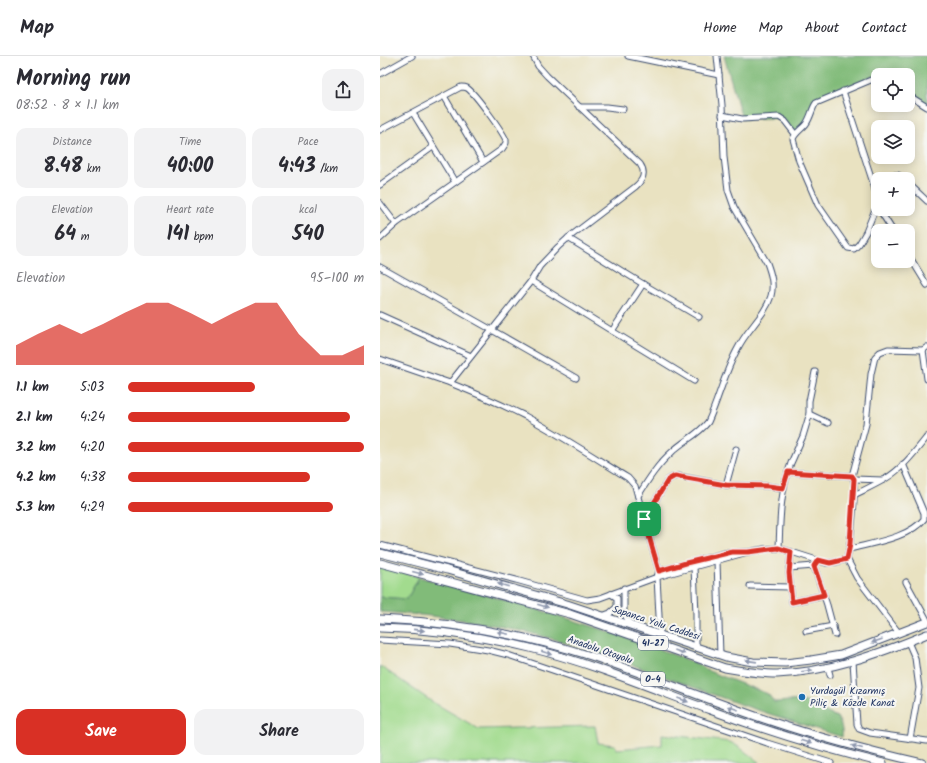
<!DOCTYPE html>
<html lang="en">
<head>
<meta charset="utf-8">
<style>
  :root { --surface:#fff; --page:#f2f2f3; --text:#2b2b33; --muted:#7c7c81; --line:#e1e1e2; --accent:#d93025 }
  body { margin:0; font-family:Kalam,sans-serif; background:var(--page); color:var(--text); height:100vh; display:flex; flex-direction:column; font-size:15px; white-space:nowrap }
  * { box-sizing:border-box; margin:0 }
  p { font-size:13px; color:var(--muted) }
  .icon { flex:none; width:22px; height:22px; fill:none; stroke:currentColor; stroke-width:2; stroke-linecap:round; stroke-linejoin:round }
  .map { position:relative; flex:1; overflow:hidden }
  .details { display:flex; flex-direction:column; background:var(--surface); width:380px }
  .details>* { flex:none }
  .tools { position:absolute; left:491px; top:12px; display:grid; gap:8px }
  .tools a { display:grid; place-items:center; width:44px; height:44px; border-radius:8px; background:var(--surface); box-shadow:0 2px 10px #0003; font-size:20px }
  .pin { position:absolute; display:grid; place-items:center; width:34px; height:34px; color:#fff; margin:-17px; border-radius:8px; box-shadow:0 2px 6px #0006 }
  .round { display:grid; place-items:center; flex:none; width:42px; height:42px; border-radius:12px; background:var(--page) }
  .head { display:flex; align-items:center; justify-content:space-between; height:68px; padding:0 16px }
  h1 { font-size:22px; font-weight:800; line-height:30px }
  .metrics { display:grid; grid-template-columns:repeat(3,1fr); gap:6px; height:68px; padding:4px 16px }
  .metrics div { display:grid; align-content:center; border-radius:10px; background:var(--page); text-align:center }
  .metrics b { font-size:20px; font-weight:800 }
  .metrics small { font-size:11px; font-weight:400 }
  .metrics p { font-size:11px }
  .chart { height:112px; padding:8px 16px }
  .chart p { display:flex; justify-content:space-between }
  .chart svg { width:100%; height:72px; margin-top:4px; fill:var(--accent); opacity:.7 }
  .primary-button { display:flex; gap:8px; margin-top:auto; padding:8px 16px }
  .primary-button a { flex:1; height:46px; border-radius:12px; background:var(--accent); color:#fff; font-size:16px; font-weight:800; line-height:46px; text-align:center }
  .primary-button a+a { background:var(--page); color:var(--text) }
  ul { padding:0 16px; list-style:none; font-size:13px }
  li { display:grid; grid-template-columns:64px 48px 1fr; align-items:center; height:30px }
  li i { height:10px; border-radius:5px; background:var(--accent) }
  header { display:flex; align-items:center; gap:24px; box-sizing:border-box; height:56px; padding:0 20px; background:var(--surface); border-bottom:1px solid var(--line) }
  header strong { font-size:19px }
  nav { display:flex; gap:22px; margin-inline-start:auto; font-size:14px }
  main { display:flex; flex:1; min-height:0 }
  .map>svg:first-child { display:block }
  .green { fill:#a2db8e; stroke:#5e8576 }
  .forest { fill:#81bb79; stroke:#4e756c }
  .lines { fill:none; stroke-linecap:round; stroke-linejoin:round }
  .minor-casing { stroke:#3a4a6d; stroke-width:7 }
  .highway-casing { stroke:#3a4a6d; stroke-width:9 }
  .minor { stroke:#fff; stroke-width:5 }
  .highway { stroke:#fff; stroke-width:7 }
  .oneway { fill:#8d97ae }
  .route-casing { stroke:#fff; stroke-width:8 }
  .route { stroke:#d93025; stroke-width:5 }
  .poi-dot { fill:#1f6fb2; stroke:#f6f6f2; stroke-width:1.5 }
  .labels { text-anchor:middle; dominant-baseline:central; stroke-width:4; stroke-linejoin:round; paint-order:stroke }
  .shield { fill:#f6f6f2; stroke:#5d6b8a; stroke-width:1 }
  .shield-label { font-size:9px; font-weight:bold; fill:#1b2f5e }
  .street-label { font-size:10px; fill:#1b2f5e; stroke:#f6f6f2 }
  .poi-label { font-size:10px; fill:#1b2f5e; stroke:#f6f6f2; text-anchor:start }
</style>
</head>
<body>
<header>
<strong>Map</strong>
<nav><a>Home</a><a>Map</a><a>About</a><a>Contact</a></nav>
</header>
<main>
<section class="details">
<div class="head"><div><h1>Morning run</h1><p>08:52 · 8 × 1.1 km</p></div><a class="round"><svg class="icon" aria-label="share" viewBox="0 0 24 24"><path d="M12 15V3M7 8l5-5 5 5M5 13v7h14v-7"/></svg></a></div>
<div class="metrics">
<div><p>Distance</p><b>8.48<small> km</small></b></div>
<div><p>Time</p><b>40:00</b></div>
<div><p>Pace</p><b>4:43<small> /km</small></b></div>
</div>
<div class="metrics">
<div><p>Elevation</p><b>64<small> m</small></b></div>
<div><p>Heart rate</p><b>141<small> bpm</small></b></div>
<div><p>kcal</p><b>540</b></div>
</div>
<div class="chart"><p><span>Elevation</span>95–100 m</p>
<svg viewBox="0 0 160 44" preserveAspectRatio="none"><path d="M0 44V32L10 25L20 19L30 25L40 19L50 12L60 6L70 6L80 12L90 19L100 12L110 6L120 6L130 25L140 38L150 38L160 32V44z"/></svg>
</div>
<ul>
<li><b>1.1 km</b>5:03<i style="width:54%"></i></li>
<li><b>2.1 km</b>4:24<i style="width:94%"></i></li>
<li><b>3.2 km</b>4:20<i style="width:100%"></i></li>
<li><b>4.2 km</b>4:38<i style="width:77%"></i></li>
<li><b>5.3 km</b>4:29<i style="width:87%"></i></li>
</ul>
<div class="primary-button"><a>Save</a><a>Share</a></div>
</section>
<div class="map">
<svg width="547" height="707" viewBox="0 0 547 707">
  <rect width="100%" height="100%" fill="#f6f6f2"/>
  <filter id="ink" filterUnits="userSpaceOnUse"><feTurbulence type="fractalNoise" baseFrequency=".025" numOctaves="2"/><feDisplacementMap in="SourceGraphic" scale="8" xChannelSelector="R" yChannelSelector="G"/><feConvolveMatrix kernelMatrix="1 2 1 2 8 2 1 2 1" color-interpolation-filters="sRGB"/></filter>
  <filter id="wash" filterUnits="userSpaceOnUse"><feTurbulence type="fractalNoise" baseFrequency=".012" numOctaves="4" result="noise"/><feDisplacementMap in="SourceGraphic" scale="16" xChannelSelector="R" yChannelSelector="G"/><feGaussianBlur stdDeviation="0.9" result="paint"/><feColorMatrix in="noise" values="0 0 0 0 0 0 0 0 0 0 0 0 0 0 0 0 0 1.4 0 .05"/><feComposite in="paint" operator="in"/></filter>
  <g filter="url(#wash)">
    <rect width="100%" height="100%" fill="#e9e2c1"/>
    <!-- green -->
    <g class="green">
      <path d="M0,510L39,521L27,543L0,541Z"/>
      <path d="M0,610L51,645L99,673L215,670L218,687L235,689L237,693L282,689V678L350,686L359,691L380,707H0Z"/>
    </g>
    <!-- forest -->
    <g class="forest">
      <path d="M344,0H547V48L528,34V19H506L503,17L433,44C430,56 426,71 413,76L402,62L362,63Z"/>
      <path d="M39,521C134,546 229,572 320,609L326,614L388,638L394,646C405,646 415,643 426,646C436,649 445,657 457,661C461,667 463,674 462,681C414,666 366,651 318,633C270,616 222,596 173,583C116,567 58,559 0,556V541L27,543Z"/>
    </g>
  </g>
  <g filter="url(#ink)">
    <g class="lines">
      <defs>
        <g id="minor">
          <path d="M248,0L339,19"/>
          <path d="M0,18L32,0"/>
          <path d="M498,21L436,47C432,52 431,61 426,68C422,73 415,77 413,83L419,105L438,149L468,192L474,193L479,188L486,176L498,146"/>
          <path d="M463,35L494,130L498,146"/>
          <path d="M528,39L547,51"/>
          <path d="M64,40L103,106"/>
          <path d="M199,51H227L243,53"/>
          <path d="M33,57L75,126"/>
          <path d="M342,59L362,63L399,61L405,65L415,78"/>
          <path d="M0,74L81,31C83,31 85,31 87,32C95,37 122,75 126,84V87L122,93L16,168L0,183"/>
          <path d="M512,123L515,119H518L524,123"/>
          <path d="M528,127L547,145"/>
          <path d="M0,129L53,91"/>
          <path d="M0,147L16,168"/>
          <path d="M499,153L513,175"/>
          <path d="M528,198L547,229"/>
          <path d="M0,211L112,274L151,225L160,210L178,191L188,182L255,131C262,125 267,118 260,108L167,20L158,10L153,0"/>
          <path d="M151,225L232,275L263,228L188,182"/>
          <path d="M263,228L319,261"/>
          <path d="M0,259L91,300"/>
          <path d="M232,275L314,325"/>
          <path d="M543,294L547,323"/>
          <path d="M0,303L70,327"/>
          <path d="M196,322L112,274L70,327C95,337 121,348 145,360C180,379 214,401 248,422L255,430L264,463"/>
          <path d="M429,358L448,367"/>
          <path d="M408,416L411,407L423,380L429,360V345L435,316"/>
          <path d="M474,423L503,424"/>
          <path d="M346,429L356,393"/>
          <path d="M474,439C484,434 495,429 505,423C522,413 535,396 547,381"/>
          <path d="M258,440C268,424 278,408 292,396C303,385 318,379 328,366C339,342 345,315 358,292C367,273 385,260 391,240C394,228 391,218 387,207L354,151L348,134L344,101L342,49L337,0"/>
          <path d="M0,489L136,524L207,544L220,542L277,521L368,496L384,493L399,492L446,507L457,506L467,503"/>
          <path d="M399,492C400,466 400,441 408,416L472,420"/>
          <path d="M470,493C492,487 529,482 544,463V457L523,408"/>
          <path d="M411,496L409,517L412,546L444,539"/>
          <path d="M337,505L340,599"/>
          <path d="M434,510L447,549L455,579"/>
          <path d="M314,511L316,558V590"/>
          <path d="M409,512L434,510L435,508"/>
          <path d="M279,515L344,497L365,496"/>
          <path d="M526,526L547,564"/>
          <path d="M370,530L410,531"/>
          <path d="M244,532V558L252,569"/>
          <path d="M222,560L230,557L237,551V542L231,538"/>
          <path d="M426,575L453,570"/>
          <path d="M519,577L477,522L467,503C470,491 478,428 472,420L486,368L491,318L495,301L500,296L508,293L543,294L547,291"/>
          <path d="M280,579L277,521L279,515L264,463L288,424L293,421L298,420L346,429L388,430L403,432"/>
          <path d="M0,584L70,588L108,594L128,599L387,687L451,707"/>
          <path d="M528,586L535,602L539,632L530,683"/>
          <path d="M473,605L477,668L479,673L490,677L547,685"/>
          <path d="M448,612L450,619"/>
        </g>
        <g id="highway">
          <path d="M0,497L67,514L187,548L346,601L373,606L405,607L431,604L461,599L547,566"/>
          <path d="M0,507L190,558L345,612C362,615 379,618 397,618C449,616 499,598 547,578"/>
          <path d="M0,563C72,566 142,578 211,600C271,620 330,645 390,665C440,682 491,695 542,707"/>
          <path d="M0,572C50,573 101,580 150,592C211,607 270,632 330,654C387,675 445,693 503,707"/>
        </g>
      </defs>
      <!-- minor casing -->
      <use href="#minor" class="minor-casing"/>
      <!-- highway casing -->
      <use href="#highway" class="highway-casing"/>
      <!-- minor -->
      <use href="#minor" class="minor"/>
      <!-- highway -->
      <use href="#highway" class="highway"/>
    </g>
    <!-- one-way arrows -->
    <defs><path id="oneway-solid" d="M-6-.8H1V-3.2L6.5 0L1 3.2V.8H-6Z"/></defs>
    <g class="oneway">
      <use href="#oneway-solid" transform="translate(38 517) rotate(15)"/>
      <use href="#oneway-solid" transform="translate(123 529) rotate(-164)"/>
      <use href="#oneway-solid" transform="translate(163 550) rotate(16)"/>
      <use href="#oneway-solid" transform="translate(39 574) rotate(6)"/>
      <use href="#oneway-solid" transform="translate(123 577) rotate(-168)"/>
      <use href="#oneway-solid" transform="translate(497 585) rotate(160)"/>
      <use href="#oneway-solid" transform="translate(300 596) rotate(19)"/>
      <use href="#oneway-solid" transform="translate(167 597) rotate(16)"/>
      <use href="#oneway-solid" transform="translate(371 605) rotate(-172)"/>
      <use href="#oneway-solid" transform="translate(427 615) rotate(-8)"/>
      <use href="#oneway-solid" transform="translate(303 644) rotate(20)"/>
      <use href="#oneway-solid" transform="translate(353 652) rotate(-161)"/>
      <use href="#oneway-solid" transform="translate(426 686) rotate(17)"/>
      <use href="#oneway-solid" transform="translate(477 691) rotate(-165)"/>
    </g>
  </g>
  <g class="lines" filter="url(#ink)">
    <defs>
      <path id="route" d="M408,416L472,420L474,423L470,488L467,503L450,507L438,504L434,510L444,539L412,546L409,517L411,496L398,492L368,496H352L306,507L279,515L264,463L288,424L295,420L346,429L388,430L403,432Z"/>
    </defs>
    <!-- route casing -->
    <use href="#route" class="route-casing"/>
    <!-- route -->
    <use href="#route" class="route"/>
  </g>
  <!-- markers -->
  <circle class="poi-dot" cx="422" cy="641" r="4"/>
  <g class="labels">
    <!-- shield labels -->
    <g class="shield">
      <rect x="258" y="580" width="30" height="14" rx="3"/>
      <rect x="261" y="616" width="24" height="14" rx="3"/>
    </g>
    <g class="shield-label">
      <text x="273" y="587">41-27</text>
      <text x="273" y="623">O-4</text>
    </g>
    <!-- street labels -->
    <g class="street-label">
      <text transform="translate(276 567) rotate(18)">Sapanca Yolu Caddesi</text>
      <text transform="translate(220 594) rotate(19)">Anadolu Otoyolu</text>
    </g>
    <!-- poi labels -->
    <g class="poi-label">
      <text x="430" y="635">Yurdagül Kızarmış<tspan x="430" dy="12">Piliç &amp; Közde Kanat</tspan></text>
    </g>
  </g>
</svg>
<div class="tools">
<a><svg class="icon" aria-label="locate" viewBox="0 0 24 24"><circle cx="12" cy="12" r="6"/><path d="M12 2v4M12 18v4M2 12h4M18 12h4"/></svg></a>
<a><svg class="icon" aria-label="layers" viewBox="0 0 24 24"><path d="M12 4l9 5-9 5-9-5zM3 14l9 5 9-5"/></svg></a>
<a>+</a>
<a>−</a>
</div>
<div class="pin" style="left:264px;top:463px;background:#1e9e55"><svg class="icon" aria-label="arrive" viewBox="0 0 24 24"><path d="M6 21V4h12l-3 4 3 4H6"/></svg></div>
</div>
</main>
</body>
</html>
